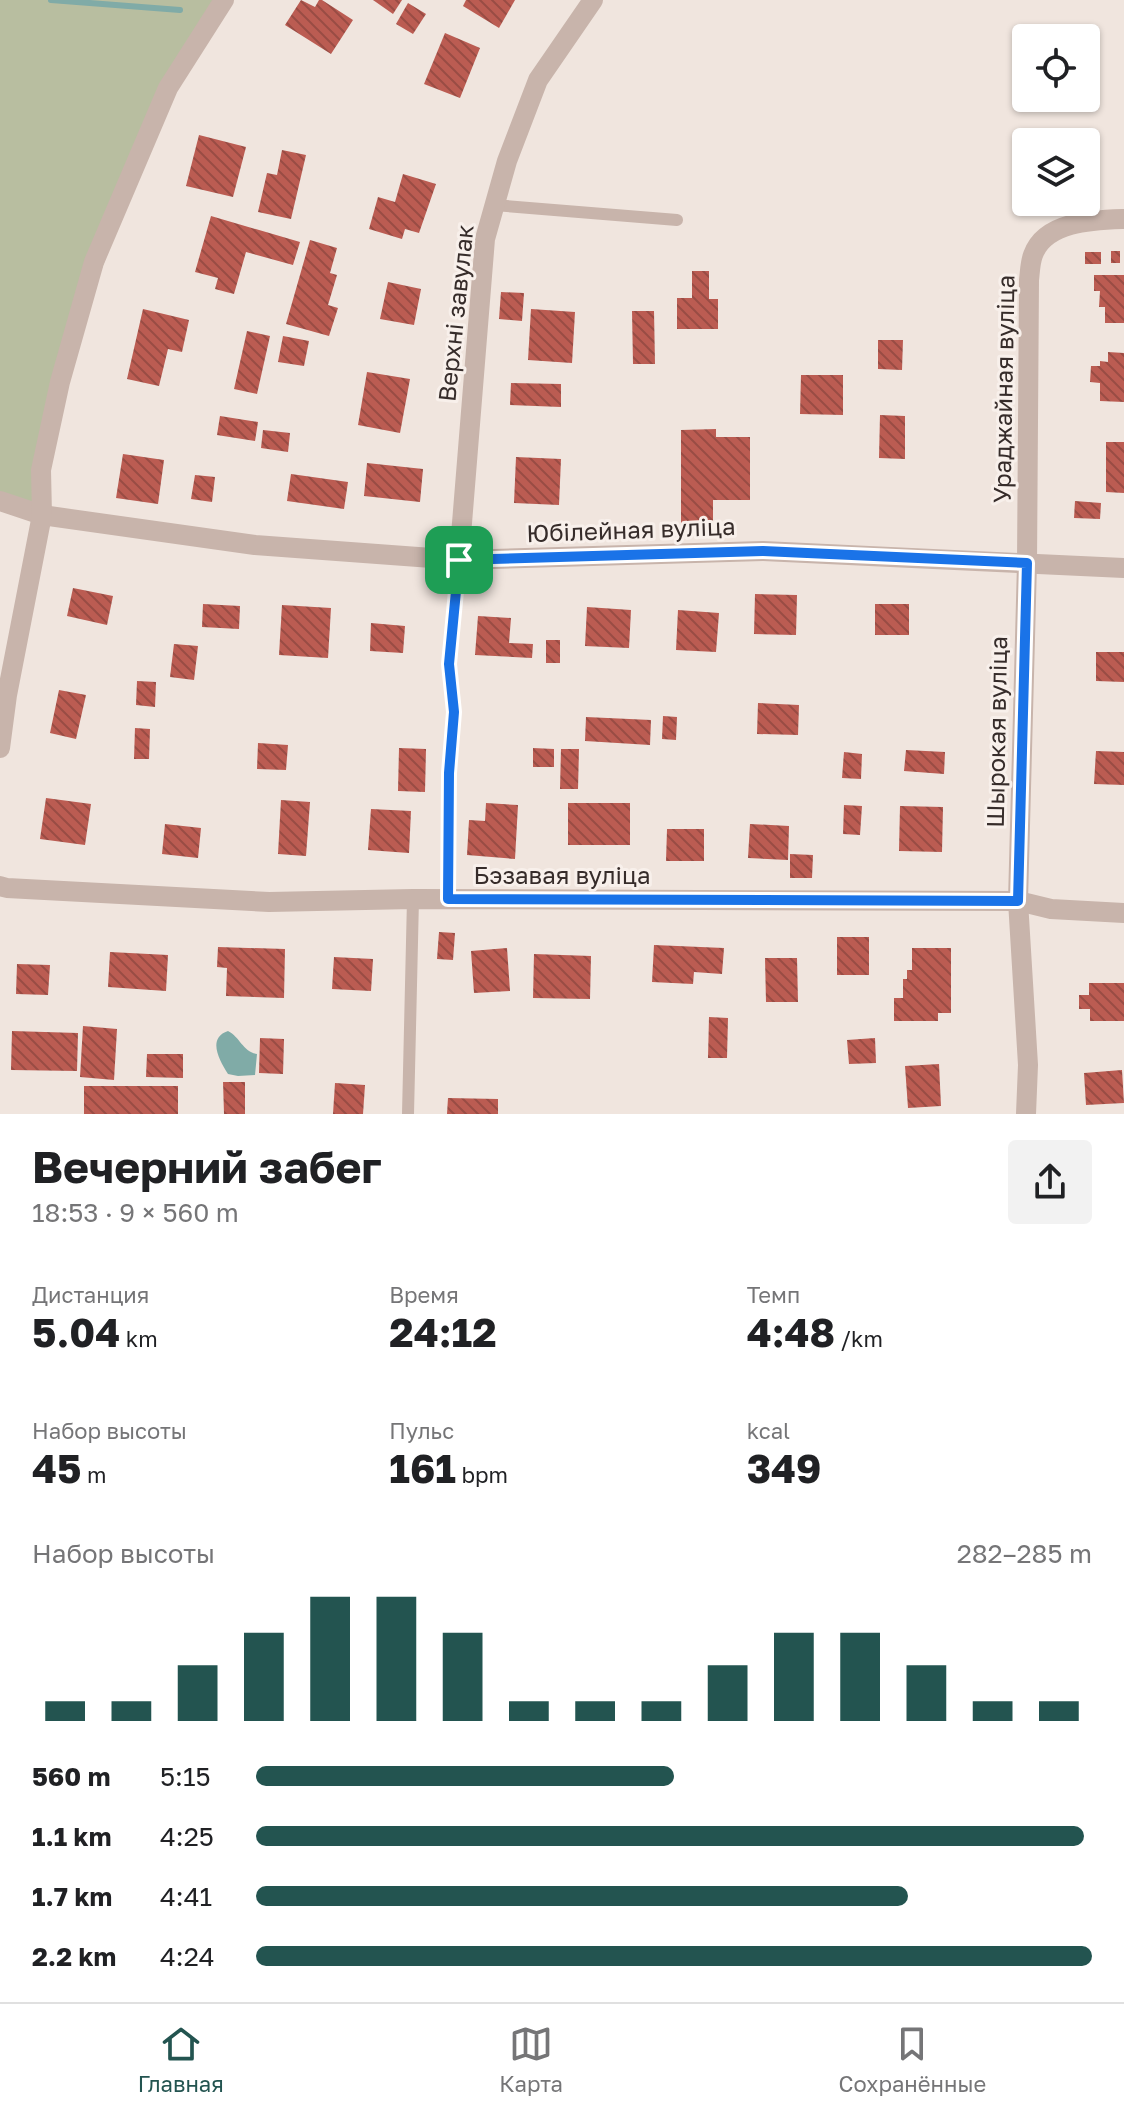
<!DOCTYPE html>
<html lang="ru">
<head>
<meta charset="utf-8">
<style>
  :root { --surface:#fff; --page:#f2f2f2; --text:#202124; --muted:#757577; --line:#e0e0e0; --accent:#235450 }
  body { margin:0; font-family:"Golos Text",sans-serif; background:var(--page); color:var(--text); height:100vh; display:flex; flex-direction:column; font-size:30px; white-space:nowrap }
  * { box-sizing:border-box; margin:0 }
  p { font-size:26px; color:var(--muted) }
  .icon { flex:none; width:44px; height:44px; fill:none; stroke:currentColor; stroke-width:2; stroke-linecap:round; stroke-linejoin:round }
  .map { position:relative; height:1114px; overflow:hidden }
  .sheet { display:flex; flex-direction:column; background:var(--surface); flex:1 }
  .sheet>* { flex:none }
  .controls { position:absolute; left:1012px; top:24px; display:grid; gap:16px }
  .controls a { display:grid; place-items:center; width:88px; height:88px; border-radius:8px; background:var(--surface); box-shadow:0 2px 6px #0004; font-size:40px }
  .pin { position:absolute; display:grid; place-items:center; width:68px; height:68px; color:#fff; margin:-34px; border-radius:16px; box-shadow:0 4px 12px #0006 }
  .round { display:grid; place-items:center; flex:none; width:84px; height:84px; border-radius:8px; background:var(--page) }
  .overview { display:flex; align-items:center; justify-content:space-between; height:136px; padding:0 32px }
  h1 { font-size:44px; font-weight:700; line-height:60px }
  .metrics { display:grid; grid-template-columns:repeat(3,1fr); gap:12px; height:136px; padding:8px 32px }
  .metrics div { display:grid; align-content:center }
  .metrics b { font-size:40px; font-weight:700 }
  .metrics small { font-size:22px; font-weight:400 }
  .metrics p { font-size:22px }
  .chart { height:224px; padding:16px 32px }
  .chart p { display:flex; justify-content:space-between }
  .chart svg { width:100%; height:144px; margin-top:8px; stroke:var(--accent); stroke-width:6 }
  ul { padding:0 32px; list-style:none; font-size:26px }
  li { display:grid; grid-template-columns:128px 96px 1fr; align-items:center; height:60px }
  li i { height:20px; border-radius:10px; background:var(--accent) }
  .menu { display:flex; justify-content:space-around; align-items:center; height:112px; border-top:2px solid var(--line); background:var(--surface); font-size:22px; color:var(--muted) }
  .menu a { display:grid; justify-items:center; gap:4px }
  .menu .on { color:var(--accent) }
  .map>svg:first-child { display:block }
  .green { fill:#b8bea0 }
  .water { fill:#80aba7 }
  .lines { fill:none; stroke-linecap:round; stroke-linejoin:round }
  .stream { stroke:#80aba7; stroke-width:6 }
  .building { fill:url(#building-back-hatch) }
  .lane { stroke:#c8b4ab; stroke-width:12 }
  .street { stroke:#c8b4ab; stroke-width:20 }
  .route-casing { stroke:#fff; stroke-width:16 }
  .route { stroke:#1a73e8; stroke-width:10 }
  .labels { text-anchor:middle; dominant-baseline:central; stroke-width:6; stroke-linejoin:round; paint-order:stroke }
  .street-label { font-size:24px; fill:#362c2a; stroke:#f8f0eb }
</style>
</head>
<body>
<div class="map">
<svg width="1124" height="1114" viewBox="0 0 1124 1114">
  <defs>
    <pattern id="building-back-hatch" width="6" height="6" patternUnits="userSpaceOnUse" patternTransform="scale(2)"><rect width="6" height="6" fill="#bb5c52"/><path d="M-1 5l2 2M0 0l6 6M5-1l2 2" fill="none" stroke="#994c44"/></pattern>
  </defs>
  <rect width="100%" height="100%" fill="#f0e5de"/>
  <!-- green -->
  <path class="green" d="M0,0H224L168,88L60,383L42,515L0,501Z"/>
  <!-- water -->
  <path class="water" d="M228,1031C240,1037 243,1052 257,1054L255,1075L238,1076L228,1074C219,1060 207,1038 228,1031Z"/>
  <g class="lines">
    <!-- stream -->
    <path class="stream" d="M51,0L180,10"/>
  </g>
  <!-- building -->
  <g class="building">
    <path d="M301,0L315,7L319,0H322L353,20L331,54L285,25Z"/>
    <path d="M373,0H402L393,14Z"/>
    <path d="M466,0H515L499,28L463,6Z"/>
    <path d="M408,3L426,14L413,34L396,24Z"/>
    <path d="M445,33L480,48L460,98L424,84Z"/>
    <path d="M199,135L246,147L233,197L186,186Z"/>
    <path d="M282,150L306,155L291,219L258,212L267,173L277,175Z"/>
    <path d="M403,174L436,184L419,233L405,229L402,239L369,229L378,197L395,202Z"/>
    <path d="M211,216L300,242L293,265L246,252L234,294L215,289L218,278L195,272Z"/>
    <path d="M310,240L337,248L330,273L337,275L328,305L338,308L329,336L286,324Z"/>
    <rect x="1111" y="251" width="9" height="12"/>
    <rect x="1085" y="252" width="16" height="12"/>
    <path d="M692,271H709V299H718V329H677V298H692Z"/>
    <path d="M1094,275H1124V323H1105V307H1099L1100,291H1094Z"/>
    <path d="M388,282L421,289L414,325L380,319Z"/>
    <path d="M501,292L524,293L522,321L499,319Z"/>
    <path d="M143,309L189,320L182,352L168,349L159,386L127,379Z"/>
    <path d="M531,309L575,312L572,363L528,360Z"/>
    <path d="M632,311H654L655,364H633Z"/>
    <path d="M247,331L270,336L257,394L234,389Z"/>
    <path d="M283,336L309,341L304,366L278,362Z"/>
    <path d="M878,340H903L902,370L878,369Z"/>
    <path d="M1108,352L1124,353V402L1100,401V383L1090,382L1091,366H1100V361L1108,362Z"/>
    <path d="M367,372L410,379L400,433L358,425Z"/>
    <path d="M801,375H843V415L800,414Z"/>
    <path d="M511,383L561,384V407L510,405Z"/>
    <path d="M880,415L905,416V459L879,458Z"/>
    <path d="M220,416L258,422L255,441L217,435Z"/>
    <path d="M716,429V437H750V500H713V534H681V430Z"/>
    <path d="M263,430L290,433L288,452L261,448Z"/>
    <path d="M1106,442H1124V493L1106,492Z"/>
    <path d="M123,454L164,460L158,504L116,498Z"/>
    <path d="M516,457L561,459L559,505L514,503Z"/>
    <path d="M367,463L423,469L420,502L364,496Z"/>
    <path d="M291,474L348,482L344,509L287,501Z"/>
    <path d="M195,475L215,477L212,502L191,499Z"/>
    <path d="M1075,501L1101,503L1100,519L1074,518Z"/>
    <path d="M73,588L113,596L107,625L67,616Z"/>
    <path d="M755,594L797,595L796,635L754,634Z"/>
    <path d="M203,604L240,606L239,629L202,627Z"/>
    <rect x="875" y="604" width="34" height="31"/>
    <path d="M282,605L331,608L328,658L279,655Z"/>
    <path d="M587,607L631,610L629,648L585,646Z"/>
    <path d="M678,610L719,613L716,652L676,650Z"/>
    <path d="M478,616L511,618L509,643L533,644L532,658L475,655Z"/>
    <path d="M371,623L405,626L403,653L370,651Z"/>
    <rect x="546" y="640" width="14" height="23"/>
    <path d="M174,644L198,646L194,680L170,677Z"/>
    <path d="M1096,652H1124V682L1096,681Z"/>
    <path d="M137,681L156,682L155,707L136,705Z"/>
    <path d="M59,690L86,695L76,739L50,733Z"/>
    <path d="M758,703L799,705L798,735L757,734Z"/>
    <path d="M663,716L677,717L676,740L662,739Z"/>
    <path d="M586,717L651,720L650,745L585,741Z"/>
    <path d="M135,728L150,729L149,759H134Z"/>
    <path d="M258,743L288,745L286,770L257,769Z"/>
    <path d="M399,748L426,749L425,792L398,791Z"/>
    <path d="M533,748L554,749V767H533Z"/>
    <path d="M561,749H579L578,789H560Z"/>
    <path d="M906,750L945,752L944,774L904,771Z"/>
    <path d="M1096,751L1124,752V785L1094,784Z"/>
    <path d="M844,752L862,754L861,779L842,778Z"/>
    <path d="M46,798L91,804L85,845L40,839Z"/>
    <path d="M281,800L310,802L306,856L278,854Z"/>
    <path d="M486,803L518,805L515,859L467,855L469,820L485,821Z"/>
    <rect x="568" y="803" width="62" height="42"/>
    <path d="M844,805L862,806L860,835L843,834Z"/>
    <path d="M900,806L943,807L942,852L899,851Z"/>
    <path d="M371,809L411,811L409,853L368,850Z"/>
    <path d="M165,824L201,828L198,858L162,854Z"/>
    <path d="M750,824L789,826L788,860L748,858Z"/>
    <path d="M667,829H704V861H666Z"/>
    <path d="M790,854L813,855L812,878H790Z"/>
    <path d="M439,932L455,933L453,960L437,959Z"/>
    <rect x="837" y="937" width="32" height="38"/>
    <path d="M654,945L724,948L722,974L694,972L693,984L652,982Z"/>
    <path d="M218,947L285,949L284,998L226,996L227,968L217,967Z"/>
    <path d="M507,948L510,991L474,993L471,951Z"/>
    <path d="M912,948H951V1013H938V1021H894V998H903V979H907V970H912Z"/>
    <path d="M110,952L168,955L166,991L108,987Z"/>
    <path d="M534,954L591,956L590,999L533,998Z"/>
    <path d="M334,957L373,959L371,991L332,989Z"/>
    <path d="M765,958H797L798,1002H766Z"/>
    <path d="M17,964L50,965L48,995L16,994Z"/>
    <path d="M1089,983H1124V1021H1090V1009H1079V995H1089Z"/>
    <path d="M709,1017L728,1018L727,1058H708Z"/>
    <path d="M83,1026L117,1029L114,1080L80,1077Z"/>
    <path d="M12,1031L78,1033L77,1071L11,1070Z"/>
    <path d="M260,1038L284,1039L283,1074L259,1073Z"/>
    <path d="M875,1038L876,1063L849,1064L847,1040Z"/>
    <path d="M147,1054H183V1078L146,1077Z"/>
    <path d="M939,1064L941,1106L908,1108L905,1066Z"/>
    <path d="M1122,1070L1124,1103L1086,1105L1084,1073Z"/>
    <path d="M223,1082H245V1114H224Z"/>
    <path d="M335,1083L365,1085L363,1114H333Z"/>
    <rect x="84" y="1086" width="94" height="28"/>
    <path d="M448,1098L498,1099V1114H447Z"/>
  </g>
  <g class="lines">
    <!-- lane -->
    <g class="lane">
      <path d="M494,205L677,220"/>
      <path d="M448,899L449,773L454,712L449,664L459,560"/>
      <path d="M408,1114L413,899"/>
    </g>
    <!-- street -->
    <g class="street">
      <path d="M0,501L42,515L255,545L459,560L763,551L1124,568"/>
      <path d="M459,560L485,239L507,161L538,80L593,0"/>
      <path d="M0,748L7,695L42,515L41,470L60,382L94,262L168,88L224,0"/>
      <path d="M0,886L7,888L269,902L413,899L1018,901L1051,909L1124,913"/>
      <path d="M1026,1114L1028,1065L1018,901L1027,563L1029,280C1030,272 1030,263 1033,255C1045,221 1094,220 1124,219"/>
    </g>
  </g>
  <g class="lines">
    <defs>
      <path id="route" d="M763,551L1027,563L1018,901L448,899L449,773L454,712L449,664L459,560Z"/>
    </defs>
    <!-- route casing -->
    <use href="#route" class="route-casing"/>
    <!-- route -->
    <use href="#route" class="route"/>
  </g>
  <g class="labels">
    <!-- street labels -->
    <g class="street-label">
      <text transform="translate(455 313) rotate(-84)">Верхні завулак</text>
      <text transform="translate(1003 389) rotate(-89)">Ураджайная вуліца</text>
      <text transform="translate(631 529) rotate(-2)">Юбілейная вуліца</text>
      <text transform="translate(996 732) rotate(-89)">Шырокая вуліца</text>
      <text x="562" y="874">Бэзавая вуліца</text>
    </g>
  </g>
</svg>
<div class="controls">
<a><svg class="icon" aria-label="locate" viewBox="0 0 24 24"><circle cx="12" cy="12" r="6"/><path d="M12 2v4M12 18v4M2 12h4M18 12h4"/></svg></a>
<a><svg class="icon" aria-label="layers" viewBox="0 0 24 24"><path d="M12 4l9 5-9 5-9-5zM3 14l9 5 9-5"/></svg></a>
</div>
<div class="pin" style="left:459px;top:560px;background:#1e9e55"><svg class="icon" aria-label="arrive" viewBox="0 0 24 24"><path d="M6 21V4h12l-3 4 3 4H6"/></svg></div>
</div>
<section class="sheet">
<div class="overview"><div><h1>Вечерний забег</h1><p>18:53 · 9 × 560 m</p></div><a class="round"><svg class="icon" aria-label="share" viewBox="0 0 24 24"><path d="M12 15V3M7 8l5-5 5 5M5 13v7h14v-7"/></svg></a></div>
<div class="metrics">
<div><p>Дистанция</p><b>5.04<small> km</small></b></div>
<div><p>Время</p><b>24:12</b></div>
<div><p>Темп</p><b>4:48<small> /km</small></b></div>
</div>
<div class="metrics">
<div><p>Набор высоты</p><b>45<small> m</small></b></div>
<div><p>Пульс</p><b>161<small> bpm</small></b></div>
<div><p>kcal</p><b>349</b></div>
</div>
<div class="chart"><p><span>Набор высоты</span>282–285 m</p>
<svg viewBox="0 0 160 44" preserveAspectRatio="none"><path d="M5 44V38M15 44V38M25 44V27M35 44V17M45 44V6M55 44V6M65 44V17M75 44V38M85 44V38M95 44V38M105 44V27M115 44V17M125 44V17M135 44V27M145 44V38M155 44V38"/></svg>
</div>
<ul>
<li><b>560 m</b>5:15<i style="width:50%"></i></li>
<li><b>1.1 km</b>4:25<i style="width:99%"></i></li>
<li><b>1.7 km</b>4:41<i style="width:78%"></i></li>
<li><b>2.2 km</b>4:24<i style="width:100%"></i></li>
</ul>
</section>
<nav class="menu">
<a class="on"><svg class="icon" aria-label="home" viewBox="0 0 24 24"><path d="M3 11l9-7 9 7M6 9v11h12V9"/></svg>Главная</a>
<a><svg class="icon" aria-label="map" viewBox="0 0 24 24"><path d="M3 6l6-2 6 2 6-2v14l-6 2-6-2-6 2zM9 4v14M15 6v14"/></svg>Карта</a>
<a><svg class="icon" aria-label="saved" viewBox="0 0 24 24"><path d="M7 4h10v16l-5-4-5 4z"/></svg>Сохранённые</a>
</nav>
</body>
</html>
